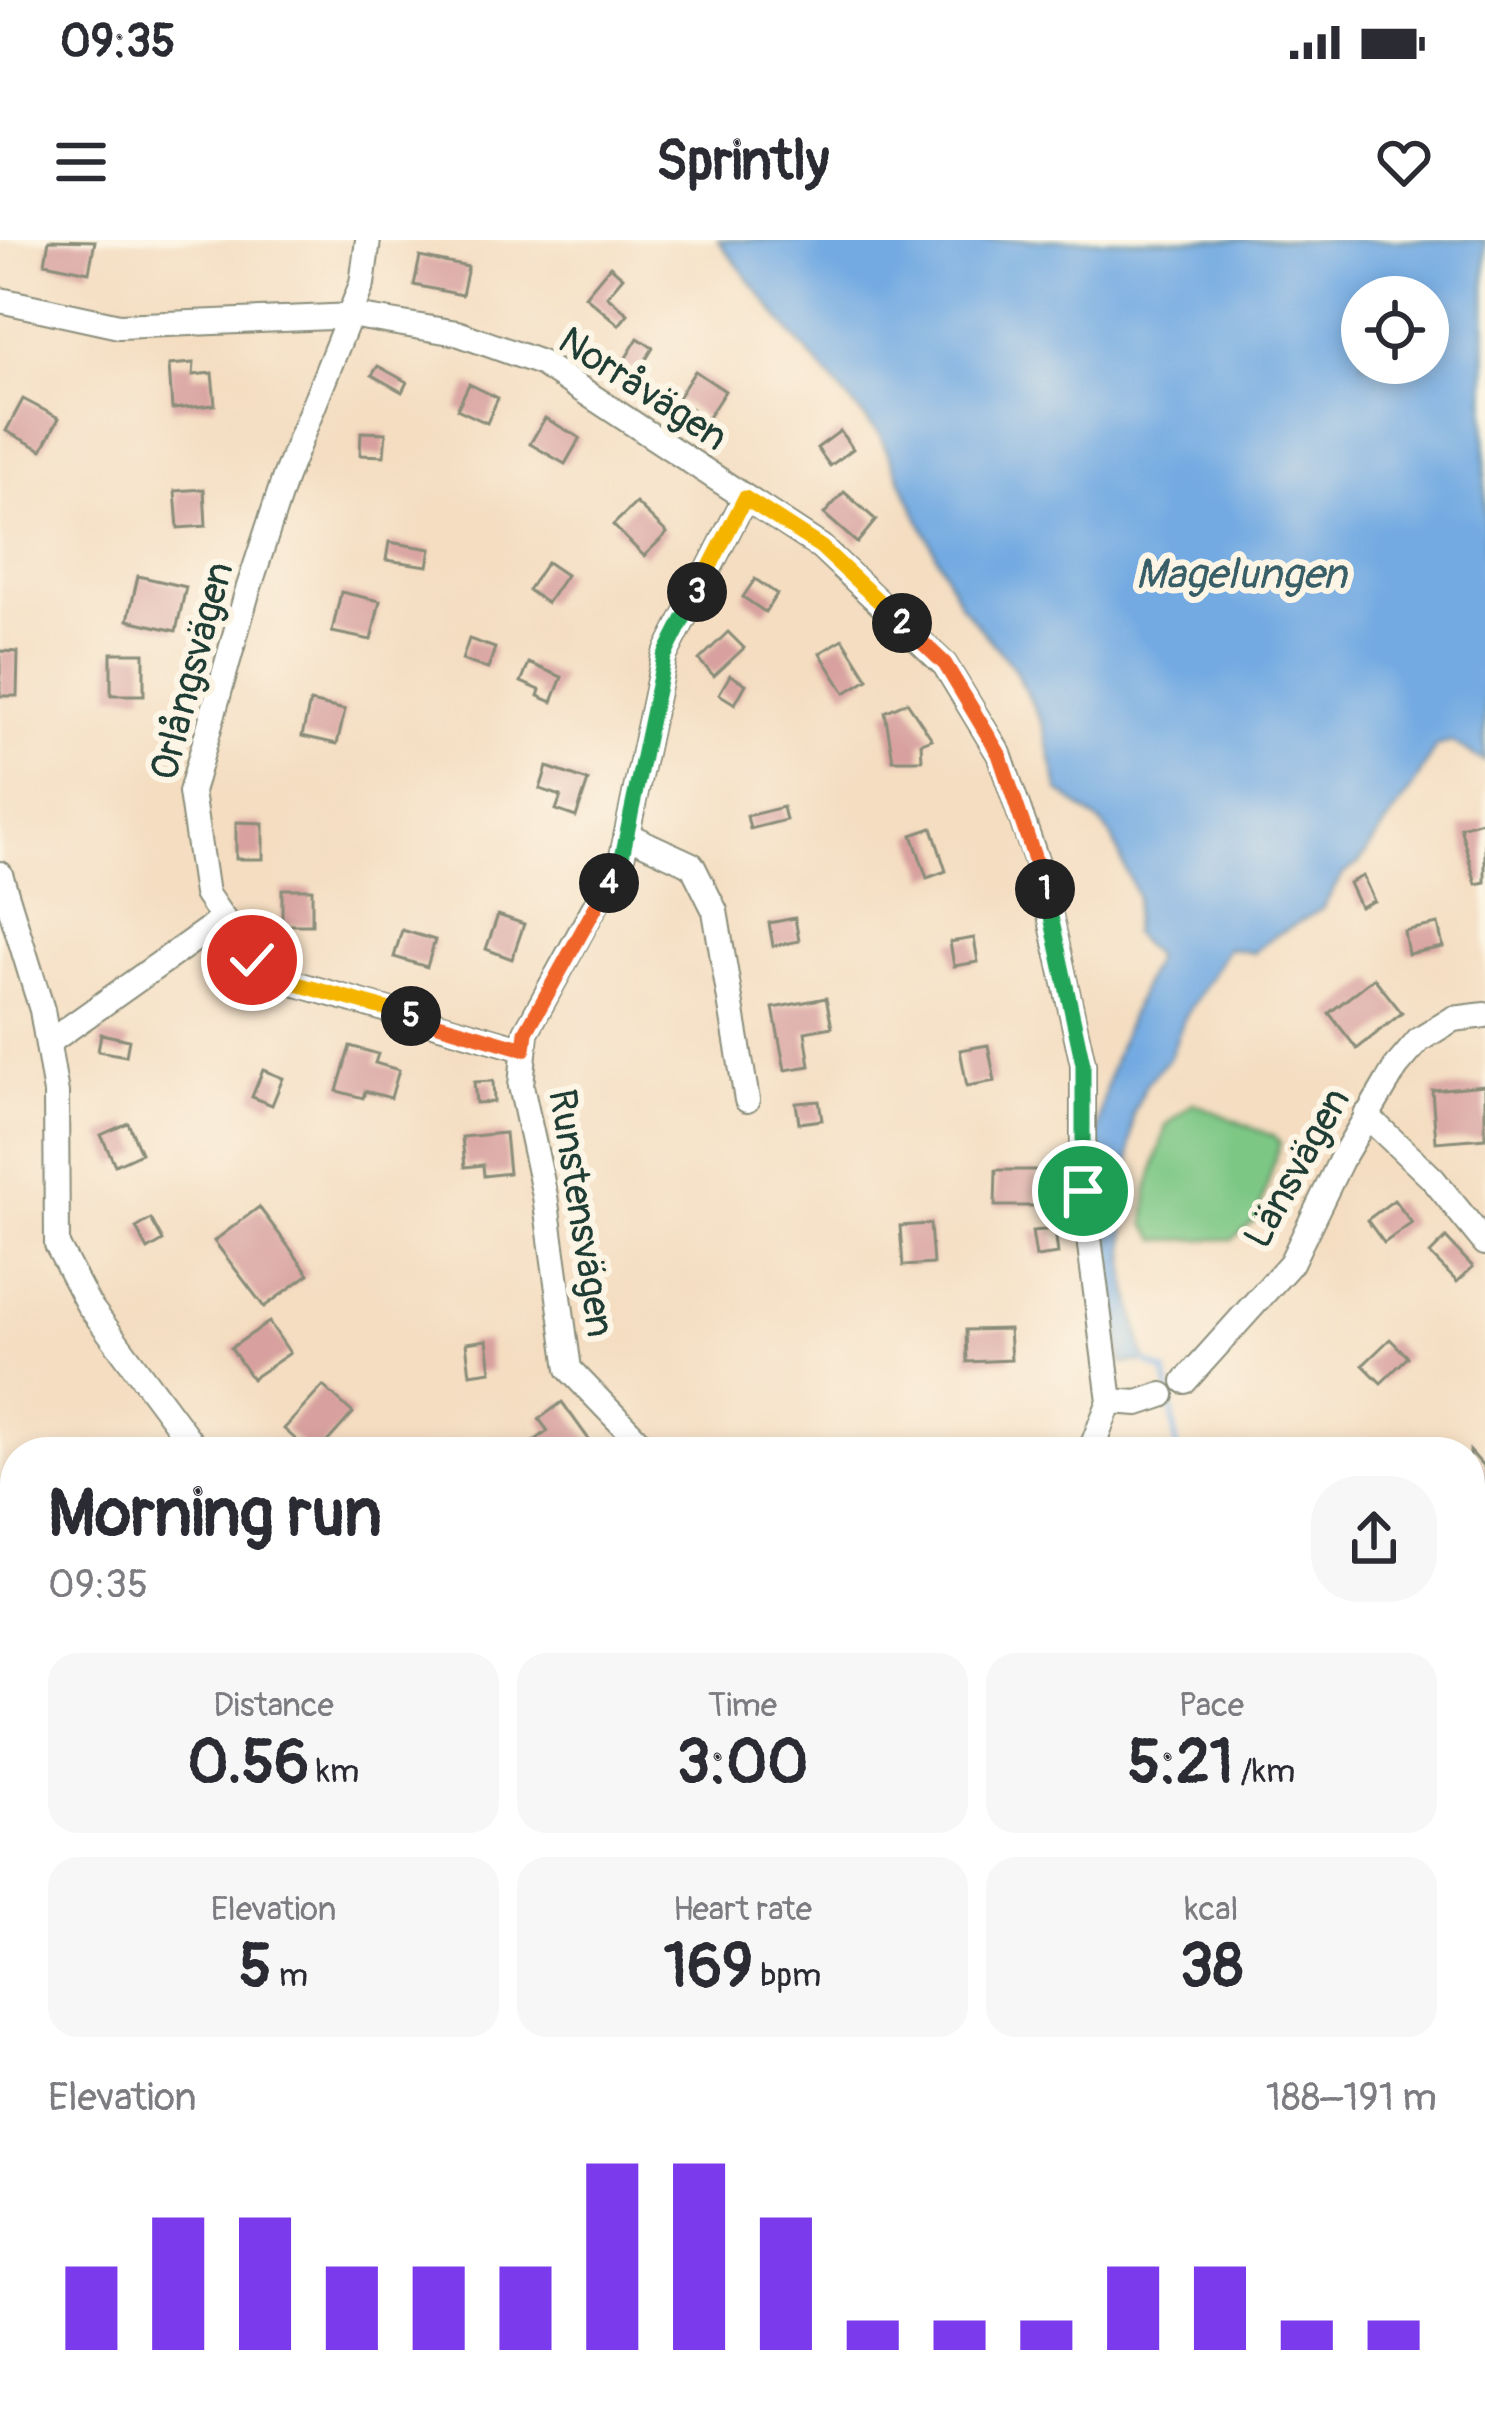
<!DOCTYPE html>
<html lang="en">
<head>
<meta charset="utf-8">
<style>
  :root { --surface:#fff; --page:#f7f7f7; --text:#2b2b33; --muted:#7c7c81; --accent:#7c3aed }
  body { margin:0; font-family:Pangolin,sans-serif; background:var(--page); color:var(--text); height:100vh; display:flex; flex-direction:column; font-size:45px; white-space:nowrap }
  * { box-sizing:border-box; margin:0 }
  p { font-size:39px; color:var(--muted) }
  .icon { flex:none; width:66px; height:66px; fill:none; stroke:currentColor; stroke-width:2; stroke-linecap:round; stroke-linejoin:round }
  .map { position:relative; flex:1; overflow:hidden }
  .side { position:absolute; left:0px; top:1197px; width:1485px; height:975px; display:flex; flex-direction:column; background:var(--surface); border-radius:48px 48px 0 0; box-shadow:0 6px 18px #0003 }
  .side>* { flex:none }
  .controls { position:absolute; left:1341px; top:36px; display:grid; gap:24px }
  .controls a { display:grid; place-items:center; width:108px; height:108px; border-radius:50%; background:var(--surface); box-shadow:0 6px 18px #0003; font-size:60px }
  .pin { position:absolute; display:grid; place-items:center; width:102px; height:102px; color:#fff; margin:-51px; border:6px solid #fff; border-radius:50%; box-shadow:0 3px 12px #0007 }
  .km { position:absolute; width:60px; height:60px; margin:-30px; border-radius:50%; background:#222; color:#fff; font-size:33px; line-height:60px; text-align:center }
  .round { display:grid; place-items:center; flex:none; width:126px; height:126px; border-radius:48px; background:var(--page) }
  .head { display:flex; align-items:center; justify-content:space-between; height:204px; padding:0 48px }
  h1 { font-size:66px; font-weight:700; line-height:90px }
  .figures { display:grid; grid-template-columns:repeat(3,1fr); gap:18px; height:204px; padding:12px 48px }
  .figures div { display:grid; align-content:center; border-radius:30px; background:var(--page); text-align:center }
  .figures b { font-size:60px; font-weight:700 }
  .figures small { font-size:33px; font-weight:400 }
  .figures p { font-size:33px }
  .chart { height:336px; padding:24px 48px }
  .chart p { display:flex; justify-content:space-between }
  .chart svg { width:100%; height:216px; margin-top:12px; stroke:var(--accent); stroke-width:6 }
  .status { display:flex; justify-content:space-between; align-items:center; height:84px; padding:0 60px; background:var(--surface); direction:ltr }
  .status svg { height:33px; fill:currentColor }
  header { display:flex; justify-content:space-between; align-items:center; height:156px; padding:0 48px; background:var(--surface); font-size:54px; font-weight:700 }
  .map>svg:first-child { display:block }
  .green { fill:#7dc785; stroke:#4e825c; stroke-width:3 }
  .forest { fill:#66ac72; stroke:#427453; stroke-width:3 }
  .water { fill:#73aae2; stroke:#49748b; stroke-width:3; fill-rule:evenodd }
  .lines { fill:none; stroke-linecap:round; stroke-linejoin:round }
  .stream { stroke:#73aae2; stroke-width:6 }
  .building { fill:#d8a19f }
  .minor-casing { stroke:#8a8d7a; stroke-width:28 }
  .secondary-casing { stroke:#8a8d7a; stroke-width:38 }
  .minor { stroke:#fff; stroke-width:24 }
  .secondary { stroke:#fff; stroke-width:33 }
  .split-1-casing { stroke:#fff; stroke-width:24 }
  .split-2-casing { stroke:#fff; stroke-width:24 }
  .split-3-casing { stroke:#fff; stroke-width:24 }
  .split-4-casing { stroke:#fff; stroke-width:24 }
  .split-5-casing { stroke:#fff; stroke-width:24 }
  .split-6-casing { stroke:#fff; stroke-width:24 }
  .split-1 { stroke:#22a559; stroke-width:15 }
  .split-2 { stroke:#f0652b; stroke-width:15 }
  .split-3 { stroke:#f5b400; stroke-width:15 }
  .split-4 { stroke:#22a559; stroke-width:15 }
  .split-5 { stroke:#f0652b; stroke-width:15 }
  .split-6 { stroke:#f5b400; stroke-width:15 }
  .labels { text-anchor:middle; dominant-baseline:central; stroke-width:12; stroke-linejoin:round; paint-order:stroke }
  .street-label { font-size:39px; fill:#1f3d34; stroke:#fcf5e5 }
  .water-label { font-size:42px; font-style:italic; fill:#385e68; stroke:#fcf5e5 }
</style>
</head>
<body>
<div class="status"><b>09:35</b><svg viewBox="0 0 49 12"><path d="M0 12V9h3v3zM5 12V6h3v6zM10 12V3h3v9zM15 12V0h3v12zM26 1h20v11H26zM47 4h2v5h-2z"/></svg></div>
<header><svg class="icon" aria-label="menu" viewBox="0 0 24 24"><path d="M4 6h16M4 12h16M4 18h16"/></svg>Sprintly<svg class="icon" aria-label="heart" viewBox="0 0 24 24"><path d="M12 20l-8-8c-3-5 5-10 8-4 3-6 11-1 8 4z"/></svg></header>
<div class="map">
<svg width="1485" height="2171" viewBox="0 0 1485 2171">
  <rect width="100%" height="100%" fill="#fcf5e5"/>
  <filter id="ink" filterUnits="userSpaceOnUse"><feTurbulence type="fractalNoise" baseFrequency=".00833" numOctaves="2"/><feDisplacementMap in="SourceGraphic" scale="24" xChannelSelector="R" yChannelSelector="G"/><feConvolveMatrix kernelMatrix="1 2 1 2 8 2 1 2 1" color-interpolation-filters="sRGB"/></filter>
  <filter id="wash" filterUnits="userSpaceOnUse"><feTurbulence type="fractalNoise" baseFrequency=".004" numOctaves="4" result="noise"/><feDisplacementMap in="SourceGraphic" scale="48" xChannelSelector="R" yChannelSelector="G"/><feGaussianBlur stdDeviation="2.7" result="paint"/><feColorMatrix in="noise" values="0 0 0 0 0 0 0 0 0 0 0 0 0 0 0 0 0 1.4 0 .05"/><feComposite in="paint" operator="in"/></filter>
  <g filter="url(#wash)">
    <rect width="100%" height="100%" fill="#f4ddc1"/>
    <!-- green -->
    <g class="green">
      <path d="M1193,863L1273,896L1280,903L1257,979L1233,999L1158,1000L1145,984L1148,950L1166,886Z"/>
      <path d="M1470,1784L1485,1793V2171H0V1802L15,1797V2157H1470Z"/>
    </g>
    <!-- forest -->
    <g class="forest">
      <path d="M15,1549V1738L0,1742V1550Z"/>
      <path d="M0,2061C24,2081 15,2128 15,2157H109L106,2171H0Z"/>
      <path d="M179,2157H333L335,2171H181Z"/>
    </g>
    <!-- water -->
    <g class="water">
      <path d="M718,0H1485V522L1451,502L1436,506L1412,548L1359,623L1342,635L1322,669L1271,698L1253,713L1228,708L1184,779L1170,817L1146,844L1133,874L1125,983L1127,1042L1146,1122L1122,1124C1112,1049 1088,960 1099,884C1107,825 1132,772 1155,717L1132,693L1137,657L1112,597L1100,582L1059,551L1043,485L1014,428L960,364L879,194L791,93ZM1362,57H1428V123H1362Z"/>
      <path d="M1485,2026V2171H1121L1140,2157H1470V2029Z"/>
    </g>
    <g class="lines">
      <!-- stream -->
      <path class="stream" d="M1146,1122L1165,1132C1172,1158 1174,1185 1177,1212"/>
    </g>
    <g id="blocks">
      <!-- building -->
      <g class="building">
        <path d="M49,0L95,1L89,32L45,23Z"/>
        <path d="M420,17L468,27L462,55L414,45Z"/>
        <path d="M610,26L623,37L607,56L628,74L619,85L585,56Z"/>
        <path d="M638,98L653,108L637,134L622,124Z"/>
        <path d="M194,123L193,135L212,133L215,165L172,169L169,125Z"/>
        <path d="M378,126L407,142L402,152L372,135Z"/>
        <path d="M695,131L725,151L707,179L677,159Z"/>
        <path d="M469,144L498,158L487,183L457,169Z"/>
        <path d="M23,159L59,178L42,210L6,191Z"/>
        <path d="M545,178L580,198L565,224L530,204Z"/>
        <path d="M840,191L853,209L830,226L817,208Z"/>
        <path d="M361,192L386,193L384,216L360,215Z"/>
        <path d="M204,249L206,286L178,288L175,251Z"/>
        <path d="M844,252L876,280L857,303L824,274Z"/>
        <path d="M636,263L667,293L644,316L613,285Z"/>
        <path d="M389,302L431,309L428,326L386,320Z"/>
        <path d="M547,322L566,335L547,363L528,350Z"/>
        <path d="M138,336L186,347L176,391L128,380Z"/>
        <path d="M755,339L777,354L765,372L743,357Z"/>
        <path d="M341,352L380,361L371,400L332,392Z"/>
        <path d="M728,392L744,408L714,436L699,420Z"/>
        <path d="M469,399L495,408L488,429L462,420Z"/>
        <path d="M843,399L868,439L845,453L820,413Z"/>
        <path d="M0,411L18,412L17,456H0Z"/>
        <rect x="111" y="413" width="33" height="42"/>
        <path d="M529,423L562,437L552,462L538,456L540,450L521,442Z"/>
        <path d="M730,435L746,444L735,464L719,454Z"/>
        <path d="M310,462L345,470L337,504L302,496Z"/>
        <path d="M907,462L932,499L921,503L922,520H893L885,472Z"/>
        <path d="M547,527L588,541L576,577L556,570L561,556L540,549Z"/>
        <path d="M783,567L786,580L750,589L747,576Z"/>
        <path d="M1485,580V642L1476,644L1460,587Z"/>
        <path d="M236,582L263,583V619H236Z"/>
        <path d="M932,588L946,631L927,638L912,595Z"/>
        <path d="M1363,636L1374,661L1360,667L1349,643Z"/>
        <rect x="282" y="649" width="30" height="36"/>
        <path d="M498,675L524,684L512,719L486,709Z"/>
        <path d="M795,678L799,701L773,706L769,683Z"/>
        <path d="M1438,684L1443,707L1408,714L1404,691Z"/>
        <path d="M402,690L435,700L427,727L394,717Z"/>
        <path d="M974,698L978,722L954,726L950,702Z"/>
        <path d="M1374,738L1402,773L1357,809L1329,773Z"/>
        <path d="M826,758L832,787L805,792L810,826L785,830L773,768Z"/>
        <path d="M101,794L129,800L126,816L98,811Z"/>
        <path d="M988,805L995,841L967,846L960,810Z"/>
        <path d="M350,806L378,814L375,823L399,830L391,858L365,851L363,858L337,851Z"/>
        <path d="M263,830L283,838L272,865L252,857Z"/>
        <path d="M493,841L494,862L476,863L474,842Z"/>
        <path d="M1485,845V898L1436,902L1432,850Z"/>
        <path d="M819,861L822,880L799,883L796,863Z"/>
        <path d="M128,883L141,913L115,925L101,895Z"/>
        <path d="M505,893L509,933L484,936L483,925L465,927L462,897Z"/>
        <path d="M996,930H1037V966H995Z"/>
        <path d="M1394,960L1412,983L1384,1003L1367,980Z"/>
        <path d="M259,967L309,1034L264,1067L214,1001Z"/>
        <path d="M151,979L163,1001L148,1010L136,988Z"/>
        <path d="M930,984L933,1024L903,1026L900,986Z"/>
        <path d="M1055,989L1058,1014L1036,1017L1032,991Z"/>
        <path d="M1446,998L1473,1027L1457,1042L1430,1014Z"/>
        <path d="M269,1082L290,1113L252,1139L231,1108Z"/>
        <path d="M1009,1089L1011,1120L967,1122L966,1090Z"/>
        <path d="M1390,1099L1408,1117L1381,1143L1363,1125Z"/>
        <path d="M487,1100L491,1131L470,1134L466,1103Z"/>
        <path d="M323,1146L353,1173L318,1212H310L284,1189Z"/>
        <path d="M562,1162L598,1212H565L561,1207L555,1212H519L548,1191L539,1179Z"/>
        <path d="M1470,1211L1485,1228V1247L1470,1260Z"/>
      </g>
    </g>
  </g>
  <g filter="url(#ink)">
    <use href="#blocks" fill-opacity="0" stroke="#8a8d7a" stroke-width="3"/>
    <g class="lines">
      <defs>
        <g id="minor">
          <path d="M0,60L119,86L355,76L457,93L541,123L821,307L945,425L999,514L1041,634L1083,824V951L1110,1161L1090,1212"/>
          <path d="M627,595L692,625L715,671L747,860"/>
          <path d="M0,634L42,770L56,853L57,1005L88,1064L198,1212"/>
          <path d="M223,679L252,720L290,742L524,809"/>
          <path d="M48,803L223,679L206,654L191,552L247,353L285,237L362,44L368,0"/>
          <path d="M1366,875L1433,939L1485,1003"/>
          <path d="M1185,1141L1291,1023L1341,920L1396,827L1419,800L1453,779L1485,775"/>
          <path d="M1110,1161L1138,1163L1162,1155"/>
          <path d="M649,1212L569,1129L545,956L521,846L526,792L622,617L664,417L745,258"/>
          <path d="M1470,1345L1485,1357"/>
        </g>
        <g id="secondary">
          <path d="M1470,1553L1485,1559"/>
          <path d="M0,1761L15,1756"/>
        </g>
      </defs>
      <!-- minor casing -->
      <use href="#minor" class="minor-casing"/>
      <!-- secondary casing -->
      <use href="#secondary" class="secondary-casing"/>
      <!-- minor -->
      <use href="#minor" class="minor"/>
      <!-- secondary -->
      <use href="#secondary" class="secondary"/>
    </g>
  </g>
  <g class="lines" filter="url(#ink)">
    <defs>
      <path id="split-1" d="M1045,649L1083,824V951"/>
      <path id="split-2" d="M902,383L945,424L999,514L1045,649"/>
      <path id="split-3" d="M697,352L745,258L821,307L902,383"/>
      <path id="split-4" d="M609,643L622,617L664,417L697,352"/>
      <path id="split-5" d="M411,776L524,809L526,792L609,643"/>
      <path id="split-6" d="M252,720L290,742L411,776"/>
    </defs>
    <!-- split-1 casing -->
    <use href="#split-1" class="split-1-casing"/>
    <!-- split-2 casing -->
    <use href="#split-2" class="split-2-casing"/>
    <!-- split-3 casing -->
    <use href="#split-3" class="split-3-casing"/>
    <!-- split-4 casing -->
    <use href="#split-4" class="split-4-casing"/>
    <!-- split-5 casing -->
    <use href="#split-5" class="split-5-casing"/>
    <!-- split-6 casing -->
    <use href="#split-6" class="split-6-casing"/>
    <!-- split-1 -->
    <use href="#split-1" class="split-1"/>
    <!-- split-2 -->
    <use href="#split-2" class="split-2"/>
    <!-- split-3 -->
    <use href="#split-3" class="split-3"/>
    <!-- split-4 -->
    <use href="#split-4" class="split-4"/>
    <!-- split-5 -->
    <use href="#split-5" class="split-5"/>
    <!-- split-6 -->
    <use href="#split-6" class="split-6"/>
  </g>
  <g class="labels">
    <!-- street labels -->
    <g class="street-label">
      <text transform="translate(643 149) rotate(33)">Norråvägen</text>
      <text transform="translate(192 431) rotate(-75)">Orlångsvägen</text>
      <text transform="translate(1297 928) rotate(-61)">Länsvägen</text>
      <text transform="translate(581 973) rotate(81)">Runstensvägen</text>
    </g>
    <!-- water labels -->
    <g class="water-label">
      <text x="1241" y="335">Magelungen</text>
    </g>
  </g>
</svg>
<div class="controls">
<a><svg class="icon" aria-label="locate" viewBox="0 0 24 24"><circle cx="12" cy="12" r="6"/><path d="M12 2v4M12 18v4M2 12h4M18 12h4"/></svg></a>
</div>
<div class="pin" style="left:1083px;top:951px;background:#1e9e55"><svg class="icon" aria-label="arrive" viewBox="0 0 24 24"><path d="M6 21V4h12l-3 4 3 4H6"/></svg></div>
<div class="pin" style="left:252px;top:720px;background:#d93025"><svg class="icon" aria-label="check" viewBox="0 0 24 24"><path d="M5 12l5 5 9-10"/></svg></div>
<b class="km" style="left:1045px;top:649px">1</b>
<b class="km" style="left:902px;top:383px">2</b>
<b class="km" style="left:697px;top:352px">3</b>
<b class="km" style="left:609px;top:643px">4</b>
<b class="km" style="left:411px;top:776px">5</b>
<section class="side">
<div class="head"><div><h1>Morning run</h1><p>09:35</p></div><a class="round"><svg class="icon" aria-label="share" viewBox="0 0 24 24"><path d="M12 15V3M7 8l5-5 5 5M5 13v7h14v-7"/></svg></a></div>
<div class="figures">
<div><p>Distance</p><b>0.56<small> km</small></b></div>
<div><p>Time</p><b>3:00</b></div>
<div><p>Pace</p><b>5:21<small> /km</small></b></div>
</div>
<div class="figures">
<div><p>Elevation</p><b>5<small> m</small></b></div>
<div><p>Heart rate</p><b>169<small> bpm</small></b></div>
<div><p>kcal</p><b>38</b></div>
</div>
<div class="chart"><p><span>Elevation</span>188–191 m</p>
<svg viewBox="0 0 160 44" preserveAspectRatio="none"><path d="M5 44V27M15 44V17M25 44V17M35 44V27M45 44V27M55 44V27M65 44V6M75 44V6M85 44V17M95 44V38M105 44V38M115 44V38M125 44V27M135 44V27M145 44V38M155 44V38"/></svg>
</div>
</section>
</div>
</body>
</html>
